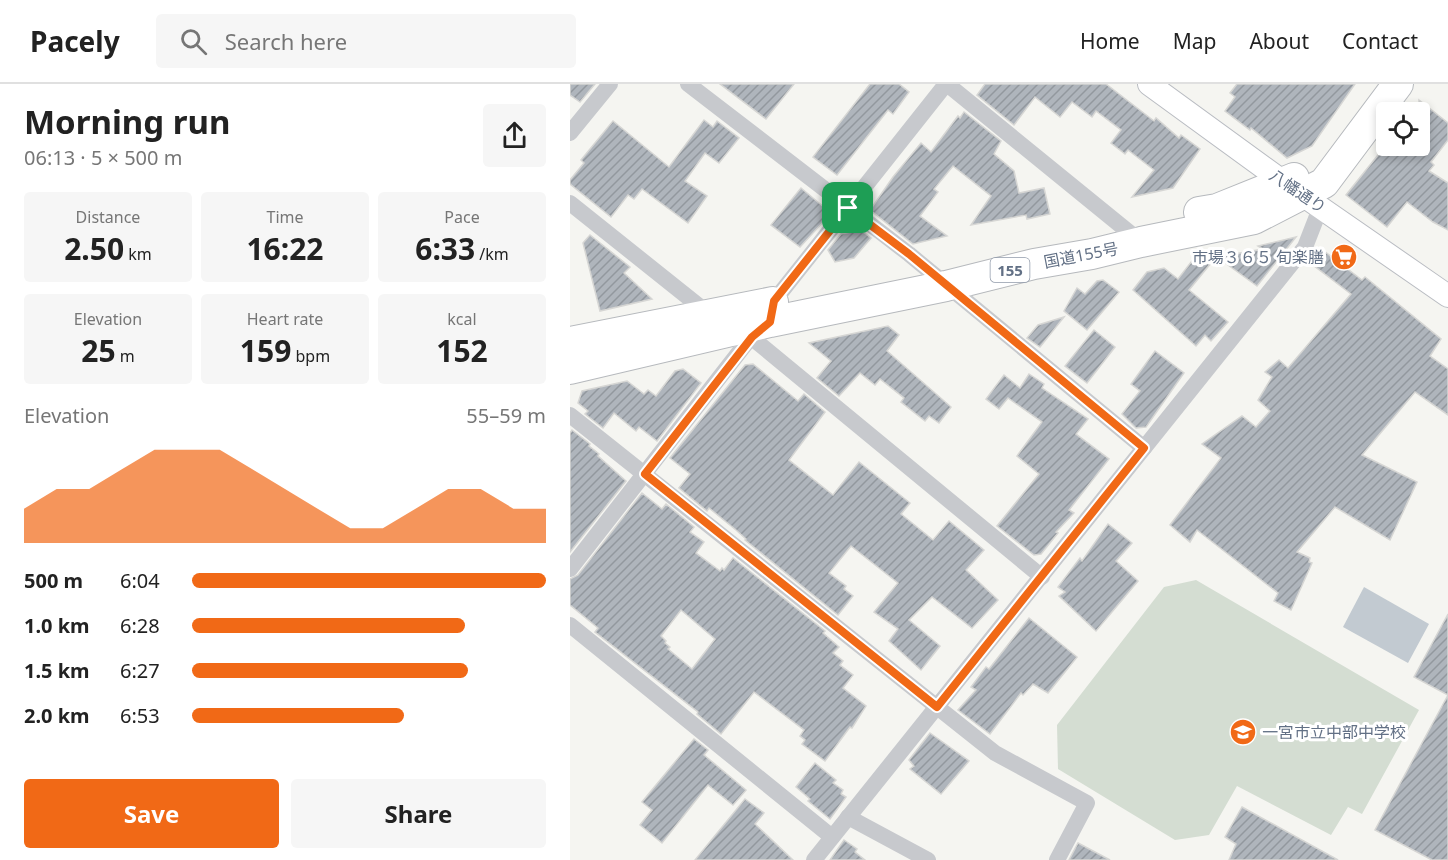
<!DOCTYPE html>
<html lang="en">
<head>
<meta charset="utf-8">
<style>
  :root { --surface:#fff; --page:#f6f6f6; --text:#222; --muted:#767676; --line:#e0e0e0; --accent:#f16916 }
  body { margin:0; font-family:"Noto Sans","Noto Sans JP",sans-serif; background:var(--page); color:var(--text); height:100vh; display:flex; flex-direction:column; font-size:22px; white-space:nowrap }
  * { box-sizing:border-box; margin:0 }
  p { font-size:20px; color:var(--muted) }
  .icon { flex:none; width:33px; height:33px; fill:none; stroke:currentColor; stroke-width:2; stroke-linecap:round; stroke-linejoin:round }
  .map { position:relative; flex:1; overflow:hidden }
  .drawer { display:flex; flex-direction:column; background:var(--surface); width:570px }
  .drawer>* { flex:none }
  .buttons { position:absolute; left:806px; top:18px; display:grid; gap:12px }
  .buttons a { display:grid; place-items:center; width:54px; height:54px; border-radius:6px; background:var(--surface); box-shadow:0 3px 9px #0003; font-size:30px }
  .pin { position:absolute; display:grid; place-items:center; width:51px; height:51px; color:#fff; margin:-26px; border-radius:12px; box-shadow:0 3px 9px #0006 }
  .round { display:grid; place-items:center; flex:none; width:63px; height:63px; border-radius:6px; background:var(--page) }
  .headline { display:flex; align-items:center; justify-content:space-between; height:102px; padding:0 24px }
  h1 { font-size:33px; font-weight:700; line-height:45px }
  .stats { display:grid; grid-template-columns:repeat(3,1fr); gap:9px; height:102px; padding:6px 24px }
  .stats div { display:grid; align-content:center; border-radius:6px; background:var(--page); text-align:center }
  .stats b { font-size:30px; font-weight:700 }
  .stats small { font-size:16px; font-weight:400 }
  .stats p { font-size:16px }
  .chart { height:168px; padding:12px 24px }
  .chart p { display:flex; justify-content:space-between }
  .chart svg { width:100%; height:108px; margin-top:6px; fill:var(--accent); opacity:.7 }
  .action { display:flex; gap:12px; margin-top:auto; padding:12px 24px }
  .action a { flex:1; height:69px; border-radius:6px; background:var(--accent); color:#fff; font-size:24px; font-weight:700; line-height:69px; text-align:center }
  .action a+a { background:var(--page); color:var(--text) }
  ul { padding:0 24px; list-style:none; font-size:20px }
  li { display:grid; grid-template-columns:96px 72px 1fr; align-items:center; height:45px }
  li i { height:15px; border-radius:8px; background:var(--accent) }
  header { display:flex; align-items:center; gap:36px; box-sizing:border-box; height:84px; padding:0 30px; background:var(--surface); border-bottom:2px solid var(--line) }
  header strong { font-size:28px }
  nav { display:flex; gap:33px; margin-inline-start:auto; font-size:21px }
  .search { width:420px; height:54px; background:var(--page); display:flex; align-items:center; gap:15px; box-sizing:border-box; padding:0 21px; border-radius:6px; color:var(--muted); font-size:22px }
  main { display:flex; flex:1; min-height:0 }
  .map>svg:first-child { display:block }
  .park { fill:#d4ddd2 }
  .water { fill:#c2cad1 }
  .building { fill:url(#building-hatch); stroke:#d6d6d4; stroke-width:1.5; fill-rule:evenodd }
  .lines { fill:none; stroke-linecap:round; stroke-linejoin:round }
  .secondary-casing { stroke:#b9bcc2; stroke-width:24 }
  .highway-casing { stroke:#b6b9bd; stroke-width:32 }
  .street { stroke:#c7c9cd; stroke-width:16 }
  .secondary { stroke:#fff; stroke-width:22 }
  .highway { stroke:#fff; stroke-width:30 }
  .route-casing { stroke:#fff; stroke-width:12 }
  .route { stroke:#f16916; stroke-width:8 }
  .labels { text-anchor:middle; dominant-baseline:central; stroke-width:6; stroke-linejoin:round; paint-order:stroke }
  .shield { fill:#fff; stroke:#919baa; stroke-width:1.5 }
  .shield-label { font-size:15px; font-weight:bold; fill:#627085 }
  .street-label { font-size:16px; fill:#627085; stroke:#fff }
  .poi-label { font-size:16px; fill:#627085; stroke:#fff; text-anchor:end }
</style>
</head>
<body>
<header>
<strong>Pacely</strong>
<div class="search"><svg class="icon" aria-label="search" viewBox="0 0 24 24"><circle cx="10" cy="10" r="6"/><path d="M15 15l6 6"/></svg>Search here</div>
<nav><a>Home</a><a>Map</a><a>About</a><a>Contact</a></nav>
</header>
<main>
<section class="drawer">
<div class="headline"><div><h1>Morning run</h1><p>06:13 · 5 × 500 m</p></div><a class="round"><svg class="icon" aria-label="share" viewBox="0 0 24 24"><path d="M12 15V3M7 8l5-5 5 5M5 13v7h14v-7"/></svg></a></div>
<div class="stats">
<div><p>Distance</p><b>2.50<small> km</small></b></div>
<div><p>Time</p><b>16:22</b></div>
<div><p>Pace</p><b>6:33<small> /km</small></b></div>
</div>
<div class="stats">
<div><p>Elevation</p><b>25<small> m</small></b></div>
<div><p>Heart rate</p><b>159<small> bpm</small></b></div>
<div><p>kcal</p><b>152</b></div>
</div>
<div class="chart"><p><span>Elevation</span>55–59 m</p>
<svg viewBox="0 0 160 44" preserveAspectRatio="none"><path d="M0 44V30L10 22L20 22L30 14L40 6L50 6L60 6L70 14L80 22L90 30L100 38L110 38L120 30L130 22L140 22L150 30L160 30V44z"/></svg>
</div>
<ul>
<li><b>500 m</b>6:04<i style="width:100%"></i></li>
<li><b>1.0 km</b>6:28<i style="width:77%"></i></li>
<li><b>1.5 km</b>6:27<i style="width:78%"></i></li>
<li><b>2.0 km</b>6:53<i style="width:60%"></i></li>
</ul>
<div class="action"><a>Save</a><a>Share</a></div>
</section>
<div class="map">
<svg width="878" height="776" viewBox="0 0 878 776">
  <defs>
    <pattern id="building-hatch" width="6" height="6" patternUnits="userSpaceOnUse" patternTransform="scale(1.5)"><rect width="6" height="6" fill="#afb5bc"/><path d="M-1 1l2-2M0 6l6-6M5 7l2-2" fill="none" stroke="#92989e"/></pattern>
  </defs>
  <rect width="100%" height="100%" fill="#f5f5f1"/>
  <!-- park -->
  <path class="park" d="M626,496L849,626L792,730L778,723L761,751L667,702L639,751L605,756L488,685L487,641L594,503Z"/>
  <!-- water -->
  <path class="water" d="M794,503L859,540L838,579L773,543Z"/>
  <!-- building -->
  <g class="building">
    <path d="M0,0H25L10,18L0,11Z"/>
    <path d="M150,0H224L196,35Z"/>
    <path d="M300,0H329L339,8L323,30L318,26L267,91L243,73Z"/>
    <path d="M415,0H536L584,37L586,34L609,54L611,51L630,65L603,104L562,113L584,86L558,66L555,70L541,59L551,46L526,27L522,33L502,18L490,33L465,13L444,41L407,11Z"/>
    <path d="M667,0H785L742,62L717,74L681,44L680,46L655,27L665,13L660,9Z"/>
    <path d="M849,16L878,39V56L861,78L864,81L859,87L878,99V146L863,138L837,118L817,143L776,111L816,61V65L819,62H849Z"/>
    <path d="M394,28L431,57L424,70L444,87L449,109L474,104L480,130L457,135L456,131L401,141L421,112L383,82L364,105L368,108L350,132L377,152L343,160L300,126L323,93L351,59L361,68L388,32L390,34Z"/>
    <path d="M134,36L143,43L147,37L169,54L149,79L135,69L115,97L137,112L118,139L72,105L64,115L58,111L41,133L0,100V96L14,79L11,76L43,37L99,83Z"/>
    <path d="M231,104L255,124V136L230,163L201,141Z"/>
    <path d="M291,146L301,154L284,174L265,178L258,166L271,150Z"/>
    <path d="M20,151L60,183L54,189L82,215L30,227L13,159Z"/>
    <path d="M726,153L687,202L647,173L693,165L688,162Z"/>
    <path d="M754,167L792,196L795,193L871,255L860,272L878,285V331L845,308L792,371L847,398L820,456L765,423L727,468L740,474L739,478L742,479L721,526L704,517L708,509L627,446L620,458L600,441L651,374L632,360L672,332L686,343L700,327L688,316L702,293L695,288L709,276L718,284L781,210L743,181Z"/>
    <path d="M646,173L619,206L658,238L641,257L635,251L626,262L563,206L577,188L594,184L608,195L622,177Z"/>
    <path d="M533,196L549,208L517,246L494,227L507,204L515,210L527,197Z"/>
    <path d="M494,233L470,263L457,254L468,241Z"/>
    <path d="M318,242L329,251L317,267L381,323L369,339L359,332L355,337L331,318L334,314L310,295L305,301L290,289L269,312L247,294L261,277L239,259Z"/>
    <path d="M524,246L545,263L517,299L495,282Z"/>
    <path d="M585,267L614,289L576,343L566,344L552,330L570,307L561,300Z"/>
    <path d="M183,280L228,317L234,310L255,328L219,376L263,411L289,378L340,419L331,430L363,456L379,437L414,466L396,486L428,516L402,544L362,513L339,536L370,562L351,586L319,557L328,545L304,528L328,499L281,462L259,489L276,502L274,505L283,512L268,531L175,456L176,455L166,446L139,424L137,427L109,404L120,390L100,374L175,281Z"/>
    <path d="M113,285L131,299L87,357L69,343L66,347L44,329L33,344L15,330L18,327L8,319L12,307L57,297L74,310L78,306L86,312L105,287Z"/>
    <path d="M459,290L474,300L472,304L518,335L506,350L539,375L499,426L504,429L486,448L488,449L471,470L464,471L427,442L469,390L447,372L472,338L438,314L429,325L416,315L434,291L450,304Z"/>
    <path d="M2,346L20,360L19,362L29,370L28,372L56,397L0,468V349Z"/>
    <path d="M72,409L92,425L96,420L124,443L120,448L134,458L126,469L150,487L152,484L154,486L163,474L255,547L253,549L269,563L263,569L273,577L270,581L283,591L273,604L296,622L282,644L280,643L255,677L232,660L235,656L230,652L234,646L184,608L151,650L127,630L128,628L25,548L28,544L0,521V495L8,491ZM111,526L145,555L122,585L98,565L100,563L95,559L96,557L91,552Z"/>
    <path d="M538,440L562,459L546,477L568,497L526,547L489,512L495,508L488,503L510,474L512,477Z"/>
    <path d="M878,530V776H862L805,746L878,611L844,593Z"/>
    <path d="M459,534L507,573L478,609L463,600L453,611L451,609L420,650L388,626L406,606L401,603L416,583L419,585Z"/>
    <path d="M360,649L399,677L371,710L340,685L344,682L339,676Z"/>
    <path d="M124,655L138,666L134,671L176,706L163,721L138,701L92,759L70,741L82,726L72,718Z"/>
    <path d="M245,679L266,696L263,699L273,706L271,710L276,713L260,735L238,717L240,715L226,703Z"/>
    <path d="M175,715L194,729L185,740L223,776H125Z"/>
    <path d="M672,723L768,776H659L666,760L655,753Z"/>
    <path d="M274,756L287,765L285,768L295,776H260Z"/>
    <path d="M508,759L540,776H499Z"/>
  </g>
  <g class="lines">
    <defs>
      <path id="secondary" d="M579,0L715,99L878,212"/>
      <g id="highway">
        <path d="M629,128L647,125L724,94"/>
        <path d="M0,258L203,218"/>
        <path d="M0,285L200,238L376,202L464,180L522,170L571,158L684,135L754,99L828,0"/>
      </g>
    </defs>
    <!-- secondary casing -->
    <use href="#secondary" class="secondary-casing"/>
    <!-- highway casing -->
    <use href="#highway" class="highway-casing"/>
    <!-- street -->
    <g class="street">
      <path d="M118,0L339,170L574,364"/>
      <path d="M377,0L571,158"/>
      <path d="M0,49L40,0"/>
      <path d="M0,119L139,230"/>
      <path d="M181,253L472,493"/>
      <path d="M0,331L425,669L517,719L487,776"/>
      <path d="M0,485L181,253L200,238L204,217L376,0"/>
      <path d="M0,541L262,753"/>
      <path d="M278,733L358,776"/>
      <path d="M244,776L735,163L751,122"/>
    </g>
    <!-- secondary -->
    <use href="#secondary" class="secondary"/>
    <!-- highway -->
    <use href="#highway" class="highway"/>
  </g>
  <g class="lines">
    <defs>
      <path id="route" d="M278,124L339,170L574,364L367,623L75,390L182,253L200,238L204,217Z"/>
    </defs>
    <!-- route casing -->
    <use href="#route" class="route-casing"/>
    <!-- route -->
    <use href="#route" class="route"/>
  </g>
  <!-- icons -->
  <defs>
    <symbol id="supermarket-disc" viewBox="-11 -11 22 22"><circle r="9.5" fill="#f16916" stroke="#fff"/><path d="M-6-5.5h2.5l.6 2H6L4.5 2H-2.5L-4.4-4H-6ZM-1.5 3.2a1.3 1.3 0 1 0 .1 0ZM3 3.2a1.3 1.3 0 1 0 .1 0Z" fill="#fff"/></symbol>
    <symbol id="school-disc" viewBox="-11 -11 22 22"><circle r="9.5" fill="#f16916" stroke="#fff"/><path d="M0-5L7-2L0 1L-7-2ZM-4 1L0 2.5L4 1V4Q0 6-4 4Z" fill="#fff"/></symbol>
  </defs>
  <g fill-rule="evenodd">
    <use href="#supermarket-disc" x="759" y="158" width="30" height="30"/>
    <use href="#school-disc" x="658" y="633" width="30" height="30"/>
  </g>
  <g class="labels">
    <!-- shield labels -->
    <rect class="shield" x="420.5" y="174" width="39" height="24" rx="4.5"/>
    <g class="shield-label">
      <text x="440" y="186">155</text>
    </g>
    <!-- street labels -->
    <g class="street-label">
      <text transform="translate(728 107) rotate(34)">八幡通り</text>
      <text transform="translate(511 171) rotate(-11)">国道155号</text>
    </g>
    <!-- poi labels -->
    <g class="poi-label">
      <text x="754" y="173">市場３６５ 旬楽膳</text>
      <text x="692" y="648" text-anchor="start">一宮市立中部中学校</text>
    </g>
  </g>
</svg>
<div class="buttons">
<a><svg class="icon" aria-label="locate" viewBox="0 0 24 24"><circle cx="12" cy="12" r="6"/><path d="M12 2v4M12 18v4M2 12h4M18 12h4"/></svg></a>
</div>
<div class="pin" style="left:278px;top:124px;background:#1e9e55"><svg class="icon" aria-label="arrive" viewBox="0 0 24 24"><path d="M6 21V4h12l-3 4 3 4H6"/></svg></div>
</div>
</main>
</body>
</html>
